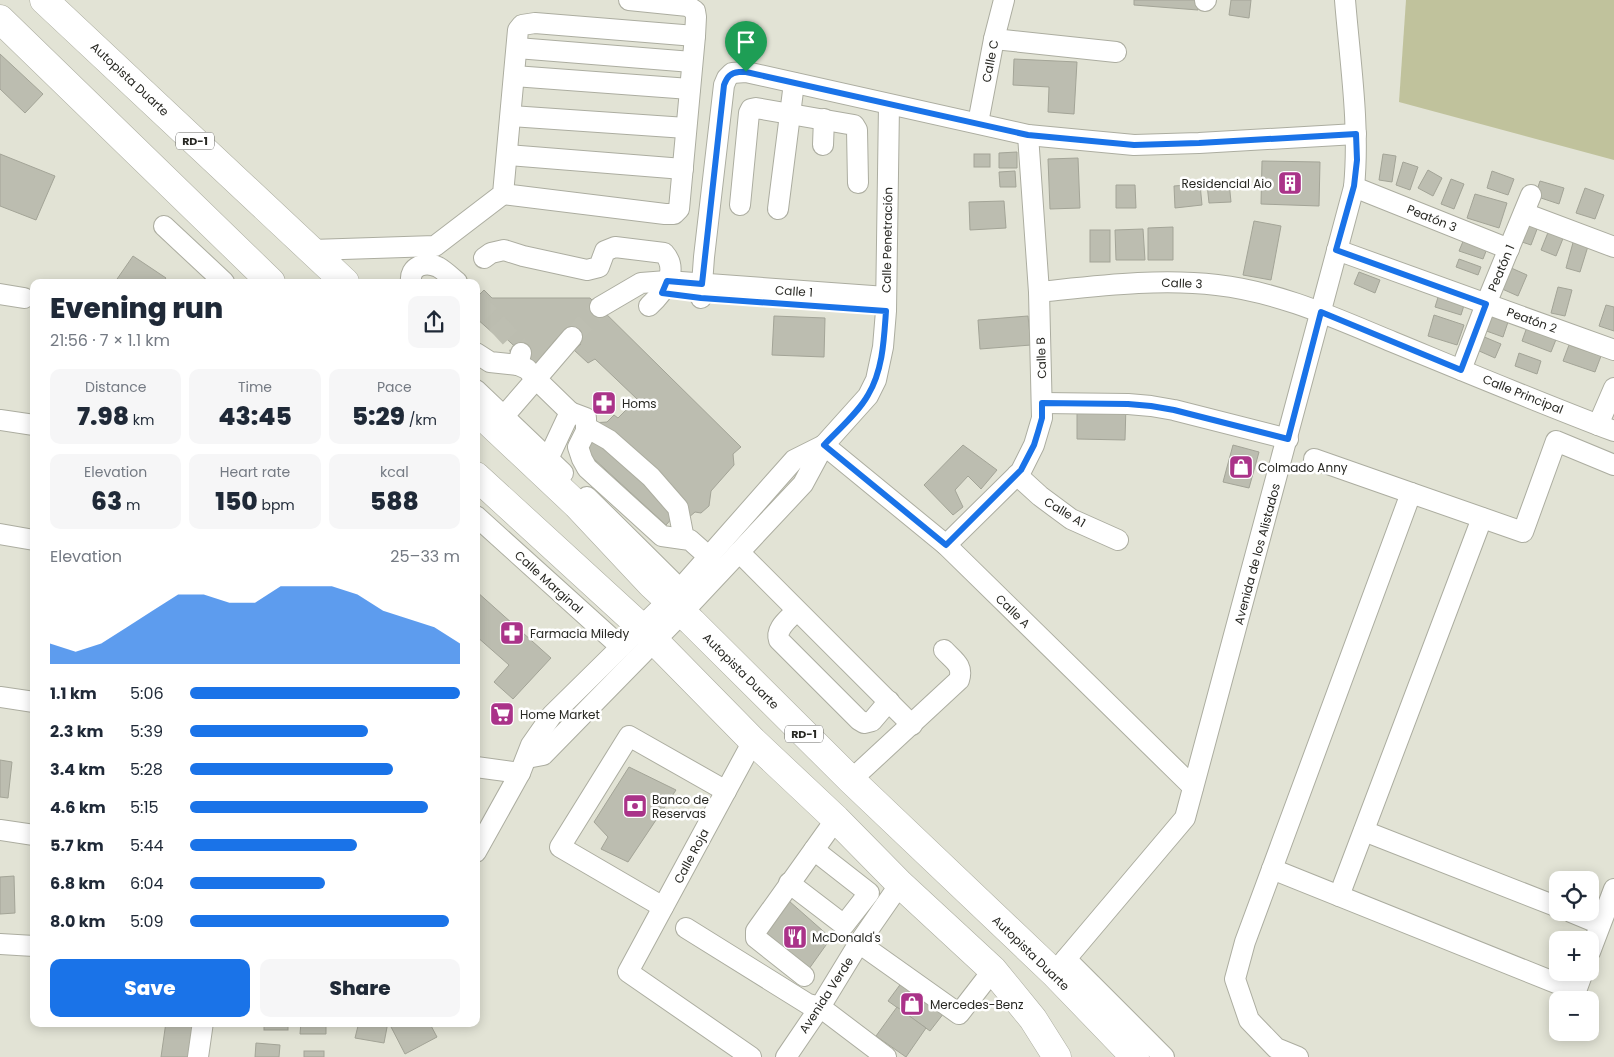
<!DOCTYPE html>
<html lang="en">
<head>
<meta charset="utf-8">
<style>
  :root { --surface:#fff; --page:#f6f6f7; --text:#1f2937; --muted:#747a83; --accent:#1a73e8 }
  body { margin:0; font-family:Poppins,sans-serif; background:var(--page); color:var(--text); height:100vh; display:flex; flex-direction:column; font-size:19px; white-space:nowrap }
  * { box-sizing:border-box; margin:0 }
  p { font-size:16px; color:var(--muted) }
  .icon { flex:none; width:28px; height:28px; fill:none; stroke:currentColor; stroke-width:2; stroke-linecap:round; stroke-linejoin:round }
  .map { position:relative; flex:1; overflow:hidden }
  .side { position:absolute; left:30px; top:279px; width:450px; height:748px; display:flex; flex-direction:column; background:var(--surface); border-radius:10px; box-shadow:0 2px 12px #0003 }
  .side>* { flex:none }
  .buttons { position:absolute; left:1549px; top:871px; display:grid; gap:10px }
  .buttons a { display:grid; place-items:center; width:50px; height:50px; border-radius:10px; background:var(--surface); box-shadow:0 2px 12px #0003; font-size:25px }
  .pin { position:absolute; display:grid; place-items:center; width:42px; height:42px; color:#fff; margin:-51px -21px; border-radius:50% 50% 50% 0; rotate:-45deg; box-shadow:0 0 5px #0007 }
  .pin .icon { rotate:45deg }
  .round { display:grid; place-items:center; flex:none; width:52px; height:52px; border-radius:10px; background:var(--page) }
  .head { display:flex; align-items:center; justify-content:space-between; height:85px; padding:0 20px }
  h1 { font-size:28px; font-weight:800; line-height:38px }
  .figures { display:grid; grid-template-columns:repeat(3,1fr); gap:8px; height:85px; padding:5px 20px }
  .figures div { display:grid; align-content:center; border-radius:10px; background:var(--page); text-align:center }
  .figures b { font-size:25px; font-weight:800 }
  .figures small { font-size:14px; font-weight:400 }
  .figures p { font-size:14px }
  .chart { height:140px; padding:10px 20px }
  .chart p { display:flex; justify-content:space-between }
  .chart svg { width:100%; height:90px; margin-top:5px; fill:var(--accent); opacity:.7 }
  .button { display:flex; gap:10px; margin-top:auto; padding:10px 20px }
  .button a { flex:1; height:58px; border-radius:10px; background:var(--accent); color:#fff; font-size:20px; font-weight:800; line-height:58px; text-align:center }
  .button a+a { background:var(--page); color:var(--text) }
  ul { padding:0 20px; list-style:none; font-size:16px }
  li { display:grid; grid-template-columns:80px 60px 1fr; align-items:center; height:38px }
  li i { height:12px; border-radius:6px; background:var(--accent) }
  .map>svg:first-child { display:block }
  .green { fill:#c0c29c }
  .building { fill:#bcbdb0; stroke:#a3a497 }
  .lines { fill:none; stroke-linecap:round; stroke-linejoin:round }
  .minor-tunnel { stroke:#bdbeb1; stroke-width:20; stroke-dasharray:20 10; stroke-linecap:butt }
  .minor-casing { stroke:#acada0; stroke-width:22 }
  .highway-casing { stroke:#acada0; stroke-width:29 }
  .minor { stroke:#fff; stroke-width:20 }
  .highway { stroke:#fff; stroke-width:28 }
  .route-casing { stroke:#fff; stroke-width:10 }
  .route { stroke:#1a73e8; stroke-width:6 }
  .labels { text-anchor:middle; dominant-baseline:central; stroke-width:5; stroke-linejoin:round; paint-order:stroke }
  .shield { fill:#fff; stroke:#686865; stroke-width:1 }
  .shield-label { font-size:11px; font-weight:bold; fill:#282823 }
  .street-label { font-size:12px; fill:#282823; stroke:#fff }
  .poi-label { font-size:12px; fill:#282823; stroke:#fff; text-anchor:start }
</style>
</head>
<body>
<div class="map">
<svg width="1614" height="1057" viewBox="0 0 1614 1057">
  <rect width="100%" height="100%" fill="#e2e3d5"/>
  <!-- green -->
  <path class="green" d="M1406,0H1614V160L1399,102Z"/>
  <!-- building -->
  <g class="building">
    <path d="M1134,0H1199L1198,10L1134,5Z"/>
    <path d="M1231,0H1251L1249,18L1229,15Z"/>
    <path d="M0,54L43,94L25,113L0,89Z"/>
    <path d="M1014,59L1077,62L1074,114L1048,112L1049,87L1013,85Z"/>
    <path d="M1017,152V168H999V153Z"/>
    <path d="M0,154L55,176L36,220L0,206Z"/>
    <rect x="974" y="154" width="16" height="13"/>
    <path d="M1383,154L1396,156L1392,182L1379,180Z"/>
    <path d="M1078,158L1080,208L1050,209L1048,159Z"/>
    <path d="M1262,161L1320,162L1319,206L1261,204Z"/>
    <path d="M1403,162L1418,167L1410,190L1396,185Z"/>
    <path d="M1428,170L1442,178L1433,196L1418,188Z"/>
    <path d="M1015,171L1016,187H1000L999,172Z"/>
    <path d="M1492,171L1514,179L1508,195L1487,188Z"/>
    <path d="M1451,179L1464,184L1454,209L1441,204Z"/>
    <path d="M1540,181L1564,188L1559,204L1535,196Z"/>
    <path d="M1229,182L1231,202L1209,203L1207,184Z"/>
    <path d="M1200,184L1202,205L1175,208L1174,186Z"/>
    <path d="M1116,185H1135L1136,208H1116Z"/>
    <path d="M1585,188L1604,195L1595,219L1576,213Z"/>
    <path d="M1475,194L1507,203L1499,228L1467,218Z"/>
    <path d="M1004,201L1006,228L970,230L969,202Z"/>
    <path d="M1525,218L1539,224L1531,245L1516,240Z"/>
    <path d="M1254,221L1281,226L1271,280L1243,275Z"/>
    <path d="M1173,227V260H1148V228Z"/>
    <path d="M1143,229L1145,260H1116L1115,230Z"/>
    <rect x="1090" y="230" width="20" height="32"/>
    <path d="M1549,230L1564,236L1556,256L1541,250Z"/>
    <path d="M1464,239L1488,246L1483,259L1459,251Z"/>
    <path d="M1574,239L1589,243L1580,272L1566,268Z"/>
    <path d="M133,256L166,278L163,282H115Z"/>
    <path d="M1459,259L1481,267L1478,275L1456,267Z"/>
    <path d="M1509,267L1527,275L1518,296L1500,288Z"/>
    <path d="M1359,272L1380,280L1375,293L1354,284Z"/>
    <path d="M1558,287L1572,290L1565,316L1551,313Z"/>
    <path d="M484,290L492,298H590L741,447L733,454L734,465L711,491L709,506L701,513L695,512L688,518L674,516L666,525L582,448L592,423L607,422L614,415L618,418L637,399L595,359L588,363L574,350L581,344L572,337L557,338L535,365L498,331L494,334L476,318V298Z"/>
    <path d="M1440,291L1466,299L1461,315L1435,307Z"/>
    <path d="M1606,305L1614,307V331L1599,326Z"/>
    <path d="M1434,315L1464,325L1457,345L1428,336Z"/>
    <path d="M1487,315L1508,322L1503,337L1481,329Z"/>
    <path d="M774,316L825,318L824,357L772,355Z"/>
    <path d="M1028,316L1031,345L980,349L978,320Z"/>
    <path d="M1527,327L1557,337L1551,352L1522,341Z"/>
    <path d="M1482,336L1501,344L1495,358L1477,350Z"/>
    <path d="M1569,345L1601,356L1595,372L1563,361Z"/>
    <path d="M1519,353L1541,361L1537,374L1515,366Z"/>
    <path d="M1077,404L1126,405L1125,440L1077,439Z"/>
    <path d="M963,445L997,470L981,489L968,476L955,490L963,507L953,515L924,485Z"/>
    <path d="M1233,445L1259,452L1249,488L1223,482Z"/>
    <path d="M476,591L551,658L513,699L494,682L509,665L476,636Z"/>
    <path d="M0,760L12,762L8,798L0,797Z"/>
    <path d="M629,767L676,790L628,862L601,849L608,837L594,822Z"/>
    <path d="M14,876L15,913L0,914V877Z"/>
    <path d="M789,901L831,938L806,973L758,926Z"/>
    <path d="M902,982L944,1013L930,1031L888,1001Z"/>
    <path d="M897,1007L926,1028L906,1057L876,1036Z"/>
    <path d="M166,1022L194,1026L190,1057H161Z"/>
    <path d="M223,1022H250L249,1026Z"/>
    <rect x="264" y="1022" width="24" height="8"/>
    <path d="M301,1022H326V1034H300Z"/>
    <path d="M359,1022H388L384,1043L355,1038Z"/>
    <path d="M391,1022H429L437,1037L405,1054L389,1023Z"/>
    <path d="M256,1043L280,1045L279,1057H255Z"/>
    <rect x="304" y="1051" width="20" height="6"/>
  </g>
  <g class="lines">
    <!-- minor-tunnel -->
    <g class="minor-tunnel">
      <path d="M476,301L518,346L521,353"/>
      <path d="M572,337L600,307"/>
    </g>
    <defs>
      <g id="minor">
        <path d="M1205,1L1206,0"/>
        <path d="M994,39L1116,52"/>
        <path d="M517,48L692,62"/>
        <path d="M514,76L690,89"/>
        <path d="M511,116L686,128"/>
        <path d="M978,123L994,39L1004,0"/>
        <path d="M823,145L824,119"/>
        <path d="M507,155L683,169"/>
        <path d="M1354,187L1509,249"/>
        <path d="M503,194L665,214H674L679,209L695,36L696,17L695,11L688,6L629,0"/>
        <path d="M740,205L749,113L751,109L756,108L854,125L857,130L858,183"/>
        <path d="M778,209L794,83"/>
        <path d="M1524,213L1614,247"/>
        <path d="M164,226L224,282"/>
        <path d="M312,250L435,246L503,194L518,30L522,25L535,23L695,36"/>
        <path d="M1337,250L1614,350"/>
        <path d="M484,258L491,253L504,250L523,256L587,270L599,267L605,251L615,247L664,253C680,271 663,293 649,306"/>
        <path d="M411,282C409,266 425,261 438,267C445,271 451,277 457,282"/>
        <path d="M1039,292C1098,286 1158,278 1217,285C1279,292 1335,318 1393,342C1466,372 1540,403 1614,431"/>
        <path d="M0,294L24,298"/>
        <path d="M701,298L704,257L724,85L727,78L732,73L746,72L1028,135L1134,145L1199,143L1356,134"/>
        <path d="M600,307L641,283L667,281L886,297"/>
        <path d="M476,353L490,362L518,365L521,353"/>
        <path d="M518,365L527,369L536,379L572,337"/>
        <path d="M1461,370L1486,304L1531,195"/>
        <path d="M476,390L563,473"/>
        <path d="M1042,403L1128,404L1151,406L1174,410L1288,439"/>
        <path d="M570,412L586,418V431L578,447L582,459L587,468L662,536L690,540L708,556"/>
        <path d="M504,416L536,379L570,412L548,459"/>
        <path d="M0,420L34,425"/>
        <path d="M1598,425L1614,388"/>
        <path d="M586,427L609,440L651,477L678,508L684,539"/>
        <path d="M824,445L946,545L1193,787"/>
        <path d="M1314,459L1411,493"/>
        <path d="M1017,475L1040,496L1071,519L1118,540"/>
        <path d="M587,497L680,589"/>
        <path d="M476,516L621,647"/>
        <path d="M0,534L34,540"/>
        <path d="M946,545L1021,471L1034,445L1042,418L1039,292L1028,135"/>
        <path d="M739,552L912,725"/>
        <path d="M796,611C789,619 775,628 779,640L859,720L864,723L872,721L889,701"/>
        <path d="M0,697L34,702"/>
        <path d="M527,758L543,755L682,613L803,484L824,445L868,396L876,380L883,347L886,311L889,105"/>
        <path d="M476,767L520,773"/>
        <path d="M851,780L959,680C964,665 953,660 944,650"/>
        <path d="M0,830L34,835"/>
        <path d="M1364,831L1558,907"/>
        <path d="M476,852L520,773L531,745L552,715L680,589L794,460L824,445"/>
        <path d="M1272,869L1576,991L1583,972"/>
        <path d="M789,883L844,925L869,893L814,850"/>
        <path d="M1339,896L1482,518"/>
        <path d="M663,907L560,847L629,736L726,791"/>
        <path d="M1571,912L1600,924"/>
        <path d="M686,928L808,1004L820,1007L886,1057"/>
        <path d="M859,943L959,1014L993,970"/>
        <path d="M0,944L34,946"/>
        <path d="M1590,952L1614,889"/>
        <path d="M1066,959L1164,1057"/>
        <path d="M1054,973L1185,818L1354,187C1360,125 1350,62 1345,0"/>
        <path d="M804,976L756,938V931L836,819"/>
        <path d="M198,1057L203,1022"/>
        <path d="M751,1057L628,972L753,741"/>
        <path d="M786,1057L820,1007L859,943L900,884"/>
        <path d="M1298,1057L1276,1048L1249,1020L1235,979L1245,942L1411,493L1523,532L1556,441L1614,465"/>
      </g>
      <g id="highway">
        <path d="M44,0L345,282"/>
        <path d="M0,19L271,282"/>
        <path d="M476,410L577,505L651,584L692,622L851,780L1054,973L1135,1057"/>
        <path d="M476,476L641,627L753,741L836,819L900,884L993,970L1033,1019L1057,1057"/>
      </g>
    </defs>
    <!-- minor casing -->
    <use href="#minor" class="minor-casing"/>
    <!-- highway casing -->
    <use href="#highway" class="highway-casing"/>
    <!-- minor -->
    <use href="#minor" class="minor"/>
    <!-- highway -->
    <use href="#highway" class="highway"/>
  </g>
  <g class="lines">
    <defs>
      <path id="route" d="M739,72H746L1028,135L1134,145L1199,143L1356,134L1357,160L1354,186L1336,250L1486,304L1461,370L1321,312L1288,439L1174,410L1151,406L1128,404L1042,403V418L1038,432L1034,445L1021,470L946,545L824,445C839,429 858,413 868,395C883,370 884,339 886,311L701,298L662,293L667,281L702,284L724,85C727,77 730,73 739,72Z"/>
    </defs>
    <!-- route casing -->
    <use href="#route" class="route-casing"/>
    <!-- route -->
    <use href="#route" class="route"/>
  </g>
  <!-- icons -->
  <defs>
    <symbol id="building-square" viewBox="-11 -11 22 22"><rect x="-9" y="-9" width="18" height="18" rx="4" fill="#aa3389" stroke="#fff"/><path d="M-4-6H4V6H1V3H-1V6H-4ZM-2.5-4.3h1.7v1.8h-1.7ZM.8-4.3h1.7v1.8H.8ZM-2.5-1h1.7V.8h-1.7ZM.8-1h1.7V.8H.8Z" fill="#fff"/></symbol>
    <symbol id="pharmacy-square" viewBox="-11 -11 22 22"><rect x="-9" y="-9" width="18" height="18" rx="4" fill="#aa3389" stroke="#fff"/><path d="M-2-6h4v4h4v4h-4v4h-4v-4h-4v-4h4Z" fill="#fff"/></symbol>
    <symbol id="shop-square" viewBox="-11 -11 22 22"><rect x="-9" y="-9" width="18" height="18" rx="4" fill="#aa3389" stroke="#fff"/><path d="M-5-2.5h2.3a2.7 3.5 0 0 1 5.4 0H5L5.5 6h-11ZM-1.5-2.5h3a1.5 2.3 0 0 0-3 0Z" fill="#fff"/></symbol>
    <symbol id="supermarket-square" viewBox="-11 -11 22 22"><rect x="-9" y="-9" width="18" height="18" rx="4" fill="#aa3389" stroke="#fff"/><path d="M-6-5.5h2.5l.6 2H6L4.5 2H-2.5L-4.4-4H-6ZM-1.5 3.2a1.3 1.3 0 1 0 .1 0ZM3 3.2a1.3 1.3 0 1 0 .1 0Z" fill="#fff"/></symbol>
    <symbol id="bank-square" viewBox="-11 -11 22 22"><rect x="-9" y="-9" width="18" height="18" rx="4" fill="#aa3389" stroke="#fff"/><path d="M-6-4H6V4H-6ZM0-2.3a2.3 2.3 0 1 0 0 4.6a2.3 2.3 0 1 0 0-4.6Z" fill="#fff"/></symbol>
    <symbol id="restaurant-square" viewBox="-11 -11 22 22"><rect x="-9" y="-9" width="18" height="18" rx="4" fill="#aa3389" stroke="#fff"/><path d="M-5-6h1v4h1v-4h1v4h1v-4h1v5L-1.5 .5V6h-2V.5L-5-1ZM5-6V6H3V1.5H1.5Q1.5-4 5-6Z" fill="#fff"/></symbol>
  </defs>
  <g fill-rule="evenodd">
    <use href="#building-square" x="1276" y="169" width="28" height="28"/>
    <use href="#pharmacy-square" x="590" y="389" width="28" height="28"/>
    <use href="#shop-square" x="1227" y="453" width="28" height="28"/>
    <use href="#pharmacy-square" x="498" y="619" width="28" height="28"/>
    <use href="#supermarket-square" x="488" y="700" width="28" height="28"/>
    <use href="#bank-square" x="621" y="792" width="28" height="28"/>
    <use href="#restaurant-square" x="781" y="923" width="28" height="28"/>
    <use href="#shop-square" x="898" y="990" width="28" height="28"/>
  </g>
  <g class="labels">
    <!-- shield labels -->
    <g class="shield">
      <rect x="176" y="132.5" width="38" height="17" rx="4"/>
      <rect x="785" y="725.5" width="38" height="17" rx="4"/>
    </g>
    <g class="shield-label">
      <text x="195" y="141">RD-1</text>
      <text x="804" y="734">RD-1</text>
    </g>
    <!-- street labels -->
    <g class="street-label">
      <text transform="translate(990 61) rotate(-79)">Calle C</text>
      <text transform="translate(130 79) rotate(43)">Autopista Duarte</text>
      <text transform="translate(1432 218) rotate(22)">Peatón 3</text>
      <text transform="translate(887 240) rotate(-89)">Calle Penetración</text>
      <text transform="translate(1501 268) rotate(-67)">Peatón 1</text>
      <text transform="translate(1182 283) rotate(2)">Calle 3</text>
      <text transform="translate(794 291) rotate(4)">Calle 1</text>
      <text transform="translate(1532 320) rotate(20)">Peatón 2</text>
      <text transform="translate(1041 358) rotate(-92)">Calle B</text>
      <text transform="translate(1523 394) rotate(22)">Calle Principal</text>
      <text transform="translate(1065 512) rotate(31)">Calle A1</text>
      <text transform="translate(1257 554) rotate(-75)">Avenida de los Alistados</text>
      <text transform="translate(549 582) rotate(42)">Calle Marginal</text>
      <text transform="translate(1013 611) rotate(44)">Calle A</text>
      <text transform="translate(741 671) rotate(45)">Autopista Duarte</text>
      <text transform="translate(691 856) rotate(-62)">Calle Roja</text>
      <text transform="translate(1031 953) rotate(44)">Autopista Duarte</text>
      <text transform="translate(826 995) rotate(-57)">Avenida Verde</text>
    </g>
    <!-- poi labels -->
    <g class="poi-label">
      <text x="1272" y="183" text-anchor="end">Residencial Aio</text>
      <text x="622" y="403">Homs</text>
      <text x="1258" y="467">Colmado Anny</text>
      <text x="530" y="633">Farmacia Miledy</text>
      <text x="520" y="714">Home Market</text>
      <text x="652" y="799">Banco de<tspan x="652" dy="14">Reservas</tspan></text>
      <text x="812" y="937">McDonald's</text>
      <text x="930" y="1004">Mercedes-Benz</text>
    </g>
  </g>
</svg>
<div class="buttons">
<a><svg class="icon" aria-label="locate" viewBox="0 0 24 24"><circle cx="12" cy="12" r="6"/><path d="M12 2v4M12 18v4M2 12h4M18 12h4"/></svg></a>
<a>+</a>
<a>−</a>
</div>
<div class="pin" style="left:746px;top:72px;background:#1e9e55"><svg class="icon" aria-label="arrive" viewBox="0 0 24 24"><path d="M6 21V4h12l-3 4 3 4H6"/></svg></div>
<section class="side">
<div class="head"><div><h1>Evening run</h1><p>21:56 · 7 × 1.1 km</p></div><a class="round"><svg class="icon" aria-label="share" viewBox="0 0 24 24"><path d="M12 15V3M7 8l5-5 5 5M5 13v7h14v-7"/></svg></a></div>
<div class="figures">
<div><p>Distance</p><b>7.98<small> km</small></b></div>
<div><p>Time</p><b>43:45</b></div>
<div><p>Pace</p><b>5:29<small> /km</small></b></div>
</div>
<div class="figures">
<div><p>Elevation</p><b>63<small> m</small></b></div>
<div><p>Heart rate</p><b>150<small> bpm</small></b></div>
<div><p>kcal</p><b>588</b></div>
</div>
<div class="chart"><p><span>Elevation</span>25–33 m</p>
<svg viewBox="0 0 160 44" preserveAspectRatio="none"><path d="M0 44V34L10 38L20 34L30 26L40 18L50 10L60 10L70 14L80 14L90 6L100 6L110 6L120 10L130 18L140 22L150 26L160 34V44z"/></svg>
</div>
<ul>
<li><b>1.1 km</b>5:06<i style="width:100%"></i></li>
<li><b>2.3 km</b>5:39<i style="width:66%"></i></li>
<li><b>3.4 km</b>5:28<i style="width:75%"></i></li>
<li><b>4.6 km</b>5:15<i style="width:88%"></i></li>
<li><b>5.7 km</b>5:44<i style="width:62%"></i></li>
<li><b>6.8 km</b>6:04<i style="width:50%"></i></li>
<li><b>8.0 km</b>5:09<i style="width:96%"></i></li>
</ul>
<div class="button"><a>Save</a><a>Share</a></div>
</section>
</div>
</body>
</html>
